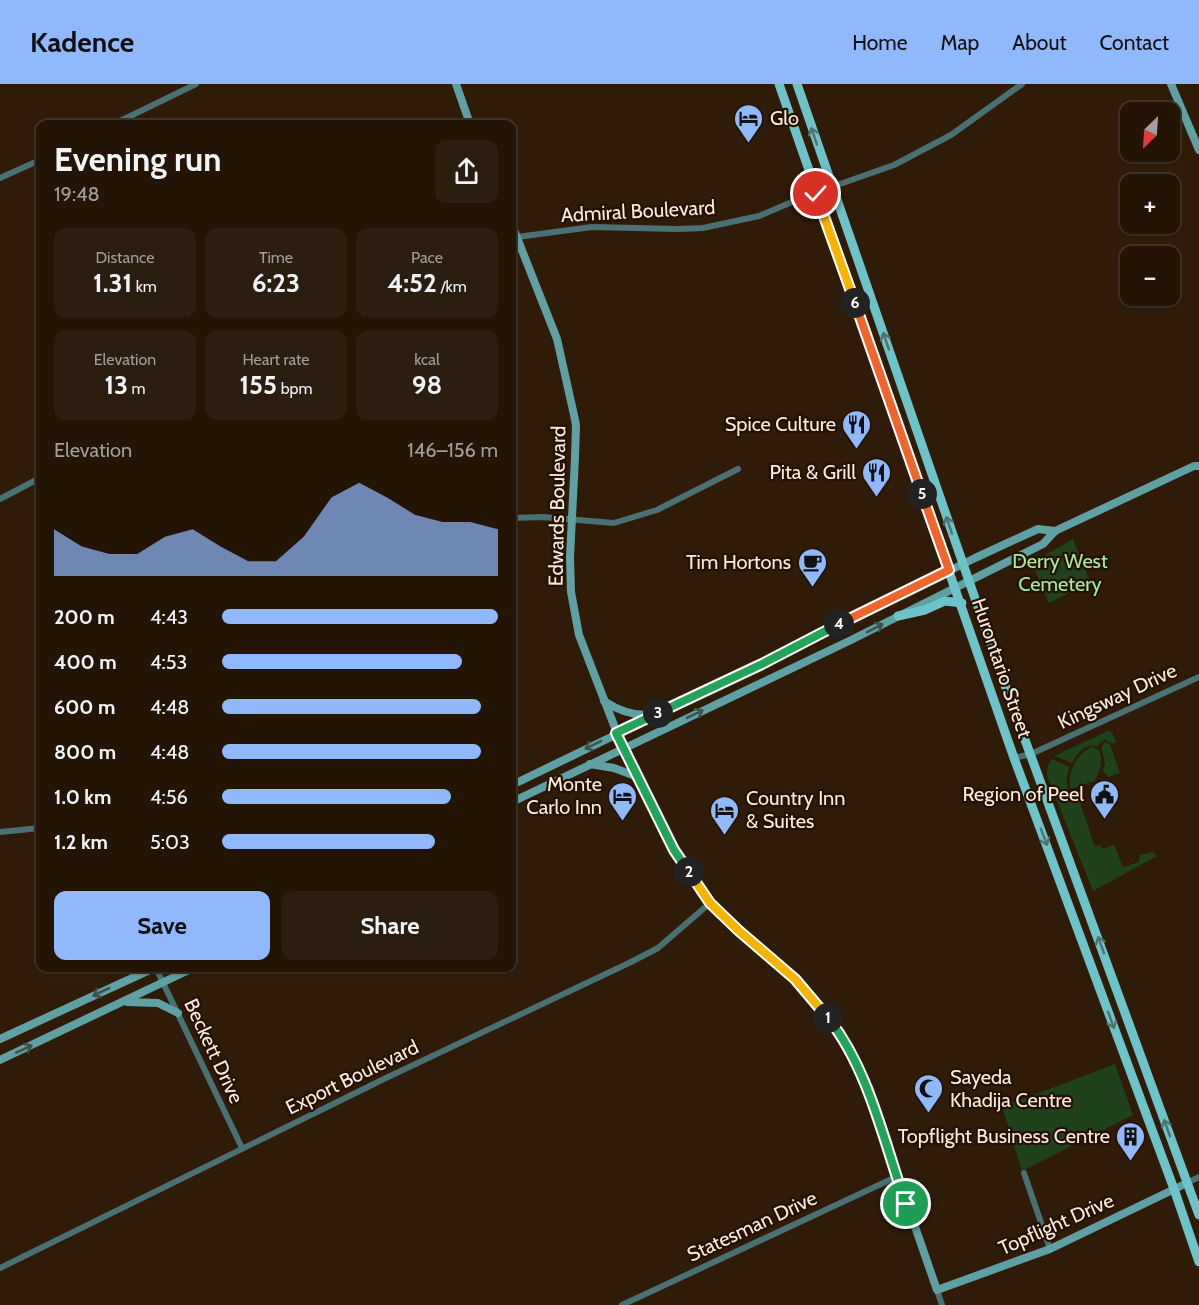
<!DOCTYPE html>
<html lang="en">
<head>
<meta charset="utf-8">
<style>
  :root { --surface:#231406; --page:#2b1d10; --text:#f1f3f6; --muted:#a39e9b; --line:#403328; --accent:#90b8fd }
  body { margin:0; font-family:Cabin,sans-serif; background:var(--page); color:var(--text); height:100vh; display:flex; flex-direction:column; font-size:22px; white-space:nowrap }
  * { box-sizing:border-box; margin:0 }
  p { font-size:20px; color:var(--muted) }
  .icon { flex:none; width:33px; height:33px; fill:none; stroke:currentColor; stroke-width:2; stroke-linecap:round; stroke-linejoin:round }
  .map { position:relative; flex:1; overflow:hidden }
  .details { position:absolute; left:36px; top:36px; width:480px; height:852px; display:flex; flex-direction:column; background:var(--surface); border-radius:12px; box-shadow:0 2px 4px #0004,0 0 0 2px var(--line) }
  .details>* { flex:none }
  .needle { width:39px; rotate:205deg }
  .buttons { position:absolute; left:1120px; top:18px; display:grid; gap:12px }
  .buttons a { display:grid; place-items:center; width:60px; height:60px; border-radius:12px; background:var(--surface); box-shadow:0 2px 4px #0004,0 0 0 2px var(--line); font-size:30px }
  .pin { position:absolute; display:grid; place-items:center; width:51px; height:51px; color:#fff; margin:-26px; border:3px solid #fff; border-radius:50%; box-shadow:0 2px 6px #0007 }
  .km { position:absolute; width:30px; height:30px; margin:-15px; border-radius:50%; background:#222; color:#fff; font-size:16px; line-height:30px; text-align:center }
  .round { display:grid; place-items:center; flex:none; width:63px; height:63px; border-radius:12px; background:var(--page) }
  .head { display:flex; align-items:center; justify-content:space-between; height:102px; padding:0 18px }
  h1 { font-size:33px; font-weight:700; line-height:45px }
  .stats { display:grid; grid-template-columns:repeat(3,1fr); gap:9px; height:102px; padding:6px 18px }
  .stats div { display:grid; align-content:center; border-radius:12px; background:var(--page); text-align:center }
  .stats b { font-size:26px; font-weight:700 }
  .stats small { font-size:16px; font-weight:400 }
  .stats p { font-size:16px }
  .chart { height:168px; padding:12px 18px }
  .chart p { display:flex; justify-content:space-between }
  .chart svg { width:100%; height:108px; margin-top:6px; fill:var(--accent); opacity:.7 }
  .primary-button { display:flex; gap:12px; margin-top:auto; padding:12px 18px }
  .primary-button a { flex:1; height:69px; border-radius:12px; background:var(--accent); color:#111; font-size:24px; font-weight:700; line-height:69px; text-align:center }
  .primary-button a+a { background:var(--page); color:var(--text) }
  ul { padding:0 18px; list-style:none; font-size:20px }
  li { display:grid; grid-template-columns:96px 72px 1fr; align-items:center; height:45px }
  li i { height:15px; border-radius:8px; background:var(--accent) }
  header { display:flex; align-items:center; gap:36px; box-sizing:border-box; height:84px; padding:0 30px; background:var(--accent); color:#111 }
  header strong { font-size:28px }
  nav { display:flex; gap:33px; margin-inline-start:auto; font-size:21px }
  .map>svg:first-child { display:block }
  .green { fill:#1f411c }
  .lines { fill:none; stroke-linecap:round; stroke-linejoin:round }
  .street { stroke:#497174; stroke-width:6 }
  .secondary { stroke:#5ea0a4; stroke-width:8 }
  .primary { stroke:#6cc4ca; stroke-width:9 }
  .oneway { stroke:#4c7370 }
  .oneway2 { stroke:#3f514b }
  .split-1-casing { stroke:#fff; stroke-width:12 }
  .split-2-casing { stroke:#fff; stroke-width:12 }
  .split-3-casing { stroke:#fff; stroke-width:12 }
  .split-4-casing { stroke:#fff; stroke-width:12 }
  .split-5-casing { stroke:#fff; stroke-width:12 }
  .split-6-casing { stroke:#fff; stroke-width:12 }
  .split-7-casing { stroke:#fff; stroke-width:12 }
  .split-1 { stroke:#22a559; stroke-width:8 }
  .split-2 { stroke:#f5b400; stroke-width:8 }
  .split-3 { stroke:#22a559; stroke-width:8 }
  .split-4 { stroke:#22a559; stroke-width:8 }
  .split-5 { stroke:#f0652b; stroke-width:8 }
  .split-6 { stroke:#f0652b; stroke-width:8 }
  .split-7 { stroke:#f5b400; stroke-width:8 }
  .labels { text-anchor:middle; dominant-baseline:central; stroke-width:4.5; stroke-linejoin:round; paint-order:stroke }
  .poi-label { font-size:20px; fill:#fbece1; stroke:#251102; text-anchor:end }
  .street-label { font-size:20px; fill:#fbece1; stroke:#251102 }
  .park-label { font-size:20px; fill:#a5ed9d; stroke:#251102 }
</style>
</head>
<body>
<header>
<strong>Kadence</strong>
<nav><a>Home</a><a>Map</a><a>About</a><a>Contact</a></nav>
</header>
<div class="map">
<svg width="1199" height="1221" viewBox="0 0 1199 1221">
  <rect width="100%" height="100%" fill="#2f1b08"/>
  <!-- green -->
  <g class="green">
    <path d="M1073,455L1090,498L1049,519L1032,479Z"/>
    <path d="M1110,646L1117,658L1112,660L1105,656L1101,657L1098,662C1085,659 1078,669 1072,679L1054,672Z"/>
    <path d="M1104,658L1110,660L1120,689L1108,693L1103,687L1105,679L1101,663Z"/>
    <path d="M1092,663L1099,666C1104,676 1100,687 1095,697L1070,705C1068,689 1075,670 1092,663Z"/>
    <path d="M1052,675L1070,683C1066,691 1066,700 1069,709L1075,706L1078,712L1095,763L1100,761L1102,765L1114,761L1123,783L1139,778L1140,771L1153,768L1157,772L1093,807L1048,695C1046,687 1047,681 1052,675Z"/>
    <path d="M1115,980L1133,1031L1022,1087L1002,1023Z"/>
  </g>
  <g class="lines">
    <!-- street -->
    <g class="street">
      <path d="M114,40L196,0"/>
      <path d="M0,94L40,76"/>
      <path d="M512,155L517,153L592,143L678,145L703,144L759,132L806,112L894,81L951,51L1022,0"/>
      <path d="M0,415L40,394"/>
      <path d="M512,434L543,433L614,439L657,426L738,385"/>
      <path d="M1014,674L1031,670L1199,593"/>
      <path d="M0,748L40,744"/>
      <path d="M156,884L242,1064"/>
      <path d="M1024,1089L1050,1165"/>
      <path d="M1187,1099L1199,1093"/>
      <path d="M0,1184L386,994L631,878L658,864L710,819"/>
      <path d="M937,1206L942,1221"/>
      <path d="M622,1221L896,1093"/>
    </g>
    <!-- secondary -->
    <g class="secondary">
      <path d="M456,0L470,40"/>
      <path d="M1171,0L1199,66"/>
      <path d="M512,141L557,255L574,331L576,341L575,374L570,473L571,508L579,551L617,649L674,766L705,812L739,846L773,874L807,907L841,953L863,997L878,1036L937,1206L1050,1165L1187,1099"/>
      <path d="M604,617C619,627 633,632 651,631"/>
      <path d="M590,680L614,684L638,693"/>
      <path d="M512,701L762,580L975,474L1038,445L1055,447"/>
      <path d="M512,718L849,557L1043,460L1055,447L1194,382H1199"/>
      <path d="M127,918L158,919L178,929"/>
      <path d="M0,955L154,884"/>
      <path d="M0,976L193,884"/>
    </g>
    <!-- primary -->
    <g class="primary">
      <path d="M779,0L1014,674L1174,1105L1199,1178"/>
      <path d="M797,0L1006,604L1199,1131"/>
      <path d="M898,532L925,526L945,517L962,519"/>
    </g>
  </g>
  <!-- one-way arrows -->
  <defs><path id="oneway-shaft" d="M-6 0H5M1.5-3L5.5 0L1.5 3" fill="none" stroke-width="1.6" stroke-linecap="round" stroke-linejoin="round" transform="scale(1.5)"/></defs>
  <g class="oneway">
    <use href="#oneway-shaft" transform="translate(814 52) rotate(-109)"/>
    <use href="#oneway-shaft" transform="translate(886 257) rotate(-109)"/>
    <use href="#oneway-shaft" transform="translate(949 441) rotate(-109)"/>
    <use href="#oneway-shaft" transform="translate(1044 753) rotate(69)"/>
    <use href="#oneway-shaft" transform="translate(1101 861) rotate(-110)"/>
    <use href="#oneway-shaft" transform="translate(1111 936) rotate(70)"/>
    <use href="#oneway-shaft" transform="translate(1167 1044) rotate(-110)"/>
  </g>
  <g class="oneway2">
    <use href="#oneway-shaft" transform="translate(875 544) rotate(-27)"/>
    <use href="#oneway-shaft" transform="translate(695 630) rotate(-26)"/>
    <use href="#oneway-shaft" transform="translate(593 661) rotate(154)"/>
    <use href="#oneway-shaft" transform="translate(101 908) rotate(155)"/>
    <use href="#oneway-shaft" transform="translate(24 965) rotate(-25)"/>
  </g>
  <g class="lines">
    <defs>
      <path id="split-1" d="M828,934C869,985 884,1059 906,1120"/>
      <path id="split-2" d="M689,788L710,819L738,846L795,895L828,934"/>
      <path id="split-3" d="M658,629L616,649L674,766L689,788"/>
      <path id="split-4" d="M658,629L762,580L839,540"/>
      <path id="split-5" d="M839,540L949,486L922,410"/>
      <path id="split-6" d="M855,219L922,410"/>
      <path id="split-7" d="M816,110L855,219"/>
    </defs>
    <!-- split-1 casing -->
    <use href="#split-1" class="split-1-casing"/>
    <!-- split-2 casing -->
    <use href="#split-2" class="split-2-casing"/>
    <!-- split-3 casing -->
    <use href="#split-3" class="split-3-casing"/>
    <!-- split-4 casing -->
    <use href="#split-4" class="split-4-casing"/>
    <!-- split-5 casing -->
    <use href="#split-5" class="split-5-casing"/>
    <!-- split-6 casing -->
    <use href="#split-6" class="split-6-casing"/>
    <!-- split-7 casing -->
    <use href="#split-7" class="split-7-casing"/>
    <!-- split-1 -->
    <use href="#split-1" class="split-1"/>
    <!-- split-2 -->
    <use href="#split-2" class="split-2"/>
    <!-- split-3 -->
    <use href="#split-3" class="split-3"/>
    <!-- split-4 -->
    <use href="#split-4" class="split-4"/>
    <!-- split-5 -->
    <use href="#split-5" class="split-5"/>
    <!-- split-6 -->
    <use href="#split-6" class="split-6"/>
    <!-- split-7 -->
    <use href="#split-7" class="split-7"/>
  </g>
  <!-- icons -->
  <defs>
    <symbol id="hotel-pin" viewBox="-11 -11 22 30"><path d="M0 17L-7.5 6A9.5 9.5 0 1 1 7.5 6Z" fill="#90b8fd" stroke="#251102"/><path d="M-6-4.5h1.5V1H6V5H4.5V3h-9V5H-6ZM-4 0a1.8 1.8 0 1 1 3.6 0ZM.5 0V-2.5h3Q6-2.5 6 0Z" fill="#111"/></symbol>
    <symbol id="restaurant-pin" viewBox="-11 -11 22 30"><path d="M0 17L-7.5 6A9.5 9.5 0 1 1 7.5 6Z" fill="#90b8fd" stroke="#251102"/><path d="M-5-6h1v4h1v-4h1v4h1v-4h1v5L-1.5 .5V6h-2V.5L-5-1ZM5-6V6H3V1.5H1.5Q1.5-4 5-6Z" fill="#111"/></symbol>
    <symbol id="cafe-pin" viewBox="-11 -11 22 30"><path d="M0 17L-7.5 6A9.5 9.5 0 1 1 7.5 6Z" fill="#90b8fd" stroke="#251102"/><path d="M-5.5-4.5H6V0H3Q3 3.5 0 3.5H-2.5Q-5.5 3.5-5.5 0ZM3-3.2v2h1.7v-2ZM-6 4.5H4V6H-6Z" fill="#111"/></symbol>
    <symbol id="civic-pin" viewBox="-11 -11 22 30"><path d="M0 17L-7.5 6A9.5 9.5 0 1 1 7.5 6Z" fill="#90b8fd" stroke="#251102"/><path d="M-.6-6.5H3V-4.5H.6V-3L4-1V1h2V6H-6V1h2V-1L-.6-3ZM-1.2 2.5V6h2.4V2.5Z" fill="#111"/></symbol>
    <symbol id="mosque-pin" viewBox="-11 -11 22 30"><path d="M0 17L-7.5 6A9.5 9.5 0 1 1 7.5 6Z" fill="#90b8fd" stroke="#251102"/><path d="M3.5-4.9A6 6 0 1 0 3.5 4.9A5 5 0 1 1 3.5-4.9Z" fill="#111"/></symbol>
    <symbol id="building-pin" viewBox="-11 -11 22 30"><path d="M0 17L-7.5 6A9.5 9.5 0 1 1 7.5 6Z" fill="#90b8fd" stroke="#251102"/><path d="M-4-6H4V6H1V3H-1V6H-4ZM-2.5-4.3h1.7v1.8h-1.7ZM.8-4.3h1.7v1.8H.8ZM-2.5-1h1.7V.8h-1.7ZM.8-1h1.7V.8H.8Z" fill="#111"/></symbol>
  </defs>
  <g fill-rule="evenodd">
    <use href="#hotel-pin" x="732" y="18" width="33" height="45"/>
    <use href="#restaurant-pin" x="840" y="324" width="33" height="45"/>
    <use href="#restaurant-pin" x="860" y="372" width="33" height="45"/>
    <use href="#cafe-pin" x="796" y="462" width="33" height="45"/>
    <use href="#civic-pin" x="1088" y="694" width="33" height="45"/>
    <use href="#hotel-pin" x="606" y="696" width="33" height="45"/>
    <use href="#hotel-pin" x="708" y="710" width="33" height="45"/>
    <use href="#mosque-pin" x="912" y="988" width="33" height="45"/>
    <use href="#building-pin" x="1114" y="1036" width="33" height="45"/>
  </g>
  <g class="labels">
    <!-- poi labels -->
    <g class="poi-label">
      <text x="770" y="34" text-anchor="start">Glo</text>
      <text x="836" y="340">Spice Culture</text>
      <text x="856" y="388">Pita &amp; Grill</text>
      <text x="791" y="478">Tim Hortons</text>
      <text x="602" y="700">Monte<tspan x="602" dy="23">Carlo Inn</tspan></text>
      <text x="1084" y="710">Region of Peel</text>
      <text x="746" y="714" text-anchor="start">Country Inn<tspan x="746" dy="23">&amp; Suites</tspan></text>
      <text x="950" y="993" text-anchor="start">Sayeda<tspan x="950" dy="23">Khadija Centre</tspan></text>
      <text x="1110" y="1052">Topflight Business Centre</text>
    </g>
    <!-- street labels -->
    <g class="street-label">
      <text transform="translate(638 127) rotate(-3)">Admiral Boulevard</text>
      <text transform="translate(557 422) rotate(-89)">Edwards Boulevard</text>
      <text transform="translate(1002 584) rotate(71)">Hurontario Street</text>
      <text transform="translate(1117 612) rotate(-25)">Kingsway Drive</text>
      <text transform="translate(214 967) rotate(65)">Beckett Drive</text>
      <text transform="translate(352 993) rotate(-26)">Export Boulevard</text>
      <text transform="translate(1056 1140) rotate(-24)">Topflight Drive</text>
      <text transform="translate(752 1142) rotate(-25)">Statesman Drive</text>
    </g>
    <!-- park labels -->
    <g class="park-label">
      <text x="1060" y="477">Derry West<tspan x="1060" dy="23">Cemetery</tspan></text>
    </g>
  </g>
</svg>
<div class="buttons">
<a><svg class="needle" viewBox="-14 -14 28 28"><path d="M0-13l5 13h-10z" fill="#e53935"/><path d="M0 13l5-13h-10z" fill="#a39e9b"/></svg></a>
<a>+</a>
<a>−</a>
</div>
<div class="pin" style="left:906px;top:1120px;background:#1e9e55"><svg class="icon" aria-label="arrive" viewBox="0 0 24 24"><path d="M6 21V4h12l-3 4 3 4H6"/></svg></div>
<div class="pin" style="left:816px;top:110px;background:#d93025"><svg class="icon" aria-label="check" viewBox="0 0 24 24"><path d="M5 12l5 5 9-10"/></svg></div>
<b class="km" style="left:828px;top:934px">1</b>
<b class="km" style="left:689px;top:788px">2</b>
<b class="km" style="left:658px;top:629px">3</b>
<b class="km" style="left:839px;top:540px">4</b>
<b class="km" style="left:922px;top:410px">5</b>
<b class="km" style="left:855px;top:219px">6</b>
<section class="details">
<div class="head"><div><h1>Evening run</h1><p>19:48</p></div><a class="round"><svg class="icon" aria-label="share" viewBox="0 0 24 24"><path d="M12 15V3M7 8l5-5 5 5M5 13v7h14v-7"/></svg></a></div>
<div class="stats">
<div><p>Distance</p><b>1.31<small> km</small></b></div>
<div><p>Time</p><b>6:23</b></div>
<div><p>Pace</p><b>4:52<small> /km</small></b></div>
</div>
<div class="stats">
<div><p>Elevation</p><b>13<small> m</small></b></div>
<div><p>Heart rate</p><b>155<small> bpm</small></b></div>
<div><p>kcal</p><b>98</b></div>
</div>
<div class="chart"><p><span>Elevation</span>146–156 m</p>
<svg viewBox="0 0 160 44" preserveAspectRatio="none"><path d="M0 44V25L10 32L20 35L30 35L40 28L50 25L60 32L70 38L80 38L90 28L100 12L110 6L120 12L130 19L140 22L150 22L160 25V44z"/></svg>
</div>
<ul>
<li><b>200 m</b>4:43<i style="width:100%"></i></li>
<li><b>400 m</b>4:53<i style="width:87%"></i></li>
<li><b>600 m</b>4:48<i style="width:94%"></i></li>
<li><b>800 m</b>4:48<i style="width:94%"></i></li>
<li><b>1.0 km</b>4:56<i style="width:83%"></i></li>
<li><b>1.2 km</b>5:03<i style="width:77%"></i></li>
</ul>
<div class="primary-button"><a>Save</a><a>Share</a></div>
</section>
</div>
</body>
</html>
